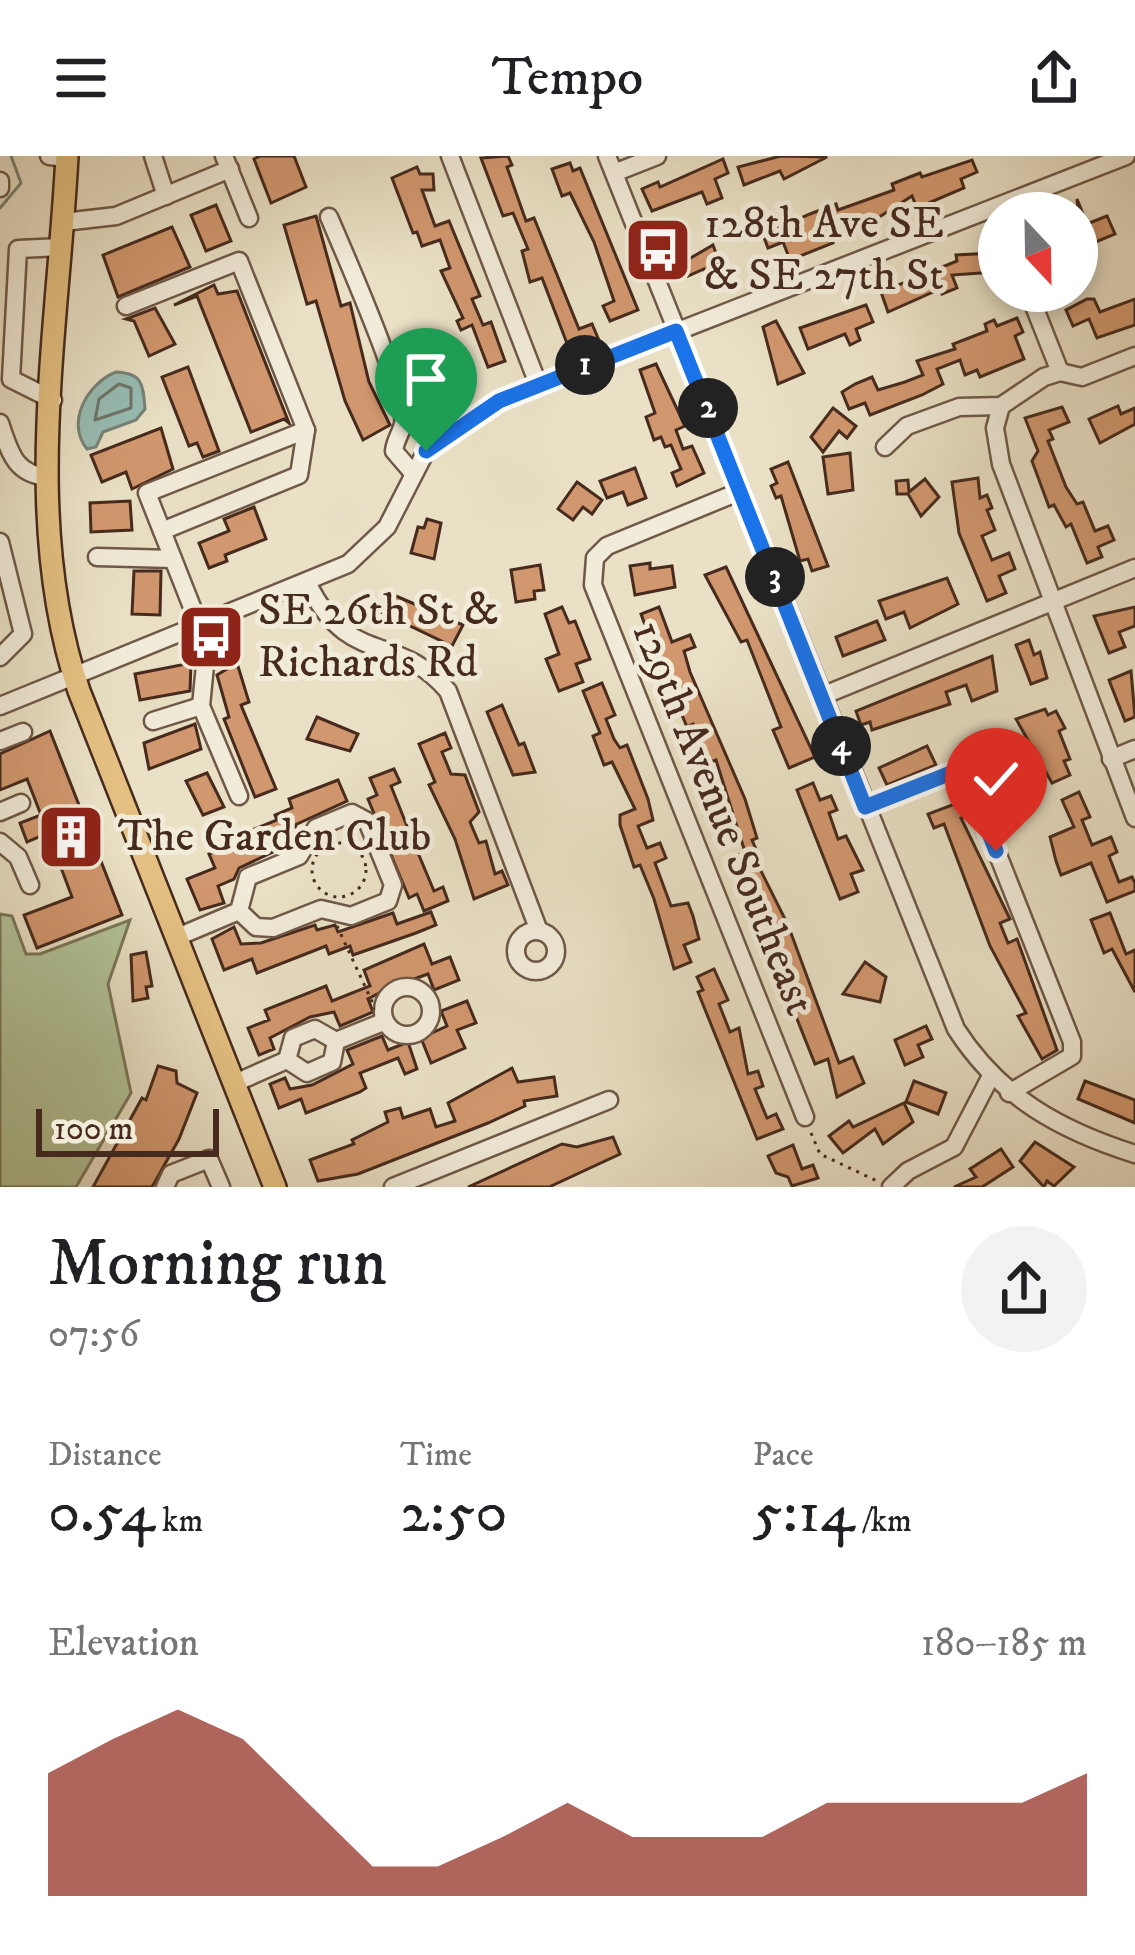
<!DOCTYPE html>
<html lang="en">
<head>
<meta charset="utf-8">
<style>
  :root { --surface:#fff; --page:#f2f2f2; --text:#202124; --muted:#757577; --accent:#8f2418 }
  body { margin:0; font-family:"IM FELL DW Pica",serif; background:var(--page); color:var(--text); height:100vh; display:flex; flex-direction:column; font-size:45px; white-space:nowrap }
  * { box-sizing:border-box; margin:0 }
  p { font-size:39px; color:var(--muted) }
  .icon { flex:none; width:66px; height:66px; fill:none; stroke:currentColor; stroke-width:2; stroke-linecap:round; stroke-linejoin:round }
  .map { position:relative; height:1031px; overflow:hidden }
  .details { display:flex; flex-direction:column; background:var(--surface); flex:1 }
  .details>* { flex:none }
  .needle { width:78px; rotate:158deg }
  .controls { position:absolute; left:978px; top:36px; display:grid; gap:24px }
  .controls a { display:grid; place-items:center; width:120px; height:120px; border-radius:50%; background:var(--surface); box-shadow:0 6px 18px #0003; font-size:60px }
  .scale { position:absolute; left:36px; bottom:30px; width:183px; box-sizing:border-box; padding-left:12px; border:6px solid #462a1d; border-top:0; font-size:33px; line-height:42px; white-space:nowrap; color:#462a1d; -webkit-text-stroke:9px #f1ebd9; paint-order:stroke }
  .pin { position:absolute; display:grid; place-items:center; width:102px; height:102px; color:#fff; margin:-123px -51px; border-radius:50% 50% 50% 0; rotate:-45deg; box-shadow:0 0 12px #0007 }
  .pin .icon { rotate:45deg }
  .km { position:absolute; width:60px; height:60px; margin:-30px; border-radius:50%; background:#222; color:#fff; font-size:33px; line-height:60px; text-align:center }
  .round { display:grid; place-items:center; flex:none; width:126px; height:126px; border-radius:63px; background:var(--page) }
  .summary { display:flex; align-items:center; justify-content:space-between; height:204px; padding:0 48px }
  h1 { font-size:66px; font-weight:600; line-height:90px }
  .stats { display:grid; grid-template-columns:repeat(3,1fr); gap:18px; height:204px; padding:12px 48px }
  .stats div { display:grid; align-content:center }
  .stats b { font-size:60px; font-weight:600 }
  .stats small { font-size:33px; font-weight:400 }
  .stats p { font-size:33px }
  .chart { height:336px; padding:24px 48px }
  .chart p { display:flex; justify-content:space-between }
  .chart svg { width:100%; height:216px; margin-top:12px; fill:var(--accent); opacity:.7 }
  header { display:flex; justify-content:space-between; align-items:center; height:156px; padding:0 48px; background:var(--surface); font-size:54px; font-weight:600 }
  .map>svg:first-child { display:block }
  .green { fill:#b1c398; stroke:#7c765a; stroke-width:3 }
  .water { fill:#97bdb4; stroke:#778278; stroke-width:3 }
  .lines { fill:none; stroke-linecap:round; stroke-linejoin:round }
  .shore { stroke:#6e7468; stroke-width:3 }
  .stream { stroke:#778278; stroke-width:3 }
  .building { fill:#d1976e; stroke:#462a1d; stroke-width:3 }
  .minor-casing { stroke:#6f5847; stroke-width:21 }
  .major-casing { stroke:#462a1d; stroke-width:26 }
  .path { stroke:#462a1d; stroke-width:3; stroke-dasharray:3 6; stroke-linecap:butt }
  .minor { stroke:#f1ebd9; stroke-width:16 }
  .major { stroke:#e4c082; stroke-width:21 }
  .route-casing { stroke:#fff; stroke-width:24 }
  .route { stroke:#1a73e8; stroke-width:15 }
  .labels { text-anchor:middle; dominant-baseline:central; stroke-width:10; stroke-linejoin:round; paint-order:stroke }
  .poi-label { font-size:45px; fill:#462a1d; stroke:#f1ebd9; text-anchor:start }
  .street-label { font-size:45px; fill:#462a1d; stroke:#f1ebd9 }
</style>
</head>
<body>
<header><svg class="icon" aria-label="menu" viewBox="0 0 24 24"><path d="M4 6h16M4 12h16M4 18h16"/></svg>Tempo<svg class="icon" aria-label="share" viewBox="0 0 24 24"><path d="M12 15V3M7 8l5-5 5 5M5 13v7h14v-7"/></svg></header>
<div class="map">
<svg width="1135" height="1031" viewBox="0 0 1135 1031">
  <rect width="100%" height="100%" fill="#e9e0c5"/>
  <filter id="stains"><feTurbulence type="fractalNoise" baseFrequency=".00167" numOctaves="4"/><feColorMatrix values="0 0 0 0 .2 0 0 0 0 .09 0 0 0 0 .02 0 0 0 .5 -.17"/></filter>
  <radialGradient id="worn" r=".72"><stop offset=".6" stop-color="#630" stop-opacity="0"/><stop offset="1" stop-color="#630" stop-opacity=".3"/></radialGradient>
  <!-- green -->
  <path class="green" d="M0,758L12,760L26,798H40L130,764L108,828L131,937L76,1031H0Z"/>
  <!-- water -->
  <path class="water" d="M116,216C143,217 143,229 145,253L136,264L103,276L96,291L87,293C65,266 88,227 116,216Z"/>
  <g class="lines">
    <!-- shore -->
    <path class="shore" d="M119,228L131,232V252L95,264L99,243Z"/>
    <!-- stream -->
    <path class="stream" d="M0,52L21,27L11,0"/>
  </g>
  <!-- building -->
  <g class="building">
    <path d="M260,0H294L306,31L271,47L254,3Z"/>
    <path d="M508,0L512,9L507,11L526,65L534,62L579,173L592,168L598,182L568,190L542,122L530,126L522,95L528,93L513,57L503,60L481,2Z"/>
    <path d="M781,0L827,1L784,23L780,15L744,29L738,11Z"/>
    <path d="M723,3L728,17L715,23L722,42L707,48L702,36L652,55L642,33L658,26L660,31Z"/>
    <path d="M972,4L977,16L961,23L964,32L917,52L912,40L870,67L868,60L857,64L855,60L827,71L833,87L790,104L783,86L768,92L763,79L810,58L836,48L838,54L894,34L892,28L920,17L922,21Z"/>
    <path d="M570,7L573,15L580,12L638,154L610,165L603,150L614,145L594,86L570,37L562,40L552,13Z"/>
    <path d="M417,11L420,18H433L434,34H422L435,70L449,65L480,140L472,143L483,169L491,166L505,205L488,211L472,169L461,174L457,165L463,162L441,115L450,112L440,84L422,90L417,76L413,77L392,22Z"/>
    <path d="M1077,43L1087,68L1107,60L1115,78L1081,92Z"/>
    <path d="M216,49L231,85L206,95L191,59Z"/>
    <path d="M316,60L341,150L350,147L369,226L390,269L363,284L345,245L316,145L307,148L284,69Z"/>
    <path d="M172,71L190,111L118,141L103,99Z"/>
    <path d="M713,89L727,127L713,133L704,113L688,120L682,107Z"/>
    <path d="M993,97L994,116L952,119L957,132L942,138L940,133L888,156L881,136L957,105L956,99Z"/>
    <path d="M214,129L218,138L237,135L289,267L284,263L251,276L197,140L174,149Z"/>
    <path d="M1087,143H1094L1100,156L1135,143V169L1097,182L1089,163L1073,170L1066,154Z"/>
    <path d="M866,149L873,166L856,173L860,184L850,189L845,178L808,193L800,172Z"/>
    <path d="M155,152L175,188L149,200L134,165L126,163Z"/>
    <path d="M1017,162L1023,176L1015,180L1024,203L980,221L977,214L965,219L960,204L937,213L943,228L922,239L870,259L865,247L849,253L842,236L855,228L872,221L878,234L905,226L923,219L917,205L955,193L953,188L987,175L985,168L994,164L997,170Z"/>
    <path d="M776,165L804,217L778,228L763,171Z"/>
    <path d="M656,208L685,270L676,274L683,293L692,290L704,317L677,330L672,317L681,313L671,289L665,291L661,281L654,284L646,261L655,257L640,214Z"/>
    <path d="M188,211L219,295L203,301L197,287L189,290L162,221Z"/>
    <path d="M1118,250L1121,258L1135,252V268L1100,287L1089,263Z"/>
    <path d="M1062,251L1069,266L1049,274L1053,283L1048,285L1066,331L1077,348L1083,346L1095,375L1108,370L1114,384L1098,391L1102,401L1087,407L1071,368L1066,371L1054,349L1049,351L1032,305L1038,295L1025,262Z"/>
    <path d="M833,252L856,270L847,282L839,275L823,296L811,281Z"/>
    <path d="M161,272L173,313L132,333L126,316L102,326L91,299Z"/>
    <path d="M850,297L853,334L828,338L823,301Z"/>
    <path d="M788,306L828,410L812,415L808,403L800,405L781,340L776,342L771,330L777,327L771,313Z"/>
    <path d="M635,312L646,342L628,349L623,336L607,342L600,325Z"/>
    <path d="M978,322L980,342L987,339L992,352L987,354L995,374L982,380L992,404L1009,397L1015,413L999,420L1006,437L987,445L959,377L952,326Z"/>
    <path d="M925,323L939,341L921,360L908,338H897L896,325L908,324L909,336Z"/>
    <path d="M577,326L602,344L592,358L583,351L573,364L558,353Z"/>
    <path d="M130,345L132,374L91,376L90,347Z"/>
    <path d="M254,351L266,383L225,399L227,405L209,412L199,387L229,375L224,363Z"/>
    <path d="M427,363L441,367L434,403L411,397L418,371L424,372Z"/>
    <path d="M650,407V413L672,410L675,431L635,439L630,410Z"/>
    <path d="M540,409L544,434L534,435L535,443L516,446L511,414Z"/>
    <path d="M726,411L815,601L789,612L773,574L781,571L747,484L741,486L705,419Z"/>
    <path d="M134,415H161L160,459L132,458Z"/>
    <path d="M947,422L958,448L910,472L904,456L886,463L879,445Z"/>
    <path d="M389,437L463,469L452,490L381,456Z"/>
    <path d="M562,451L569,467L575,465L590,503L576,508L583,526L559,535L546,503L559,498L545,458Z"/>
    <path d="M659,451L672,486L690,479L695,491L684,495L690,516L745,643L757,682L752,684L762,707L758,709L788,769L839,907L853,901L864,927L837,941L828,903L815,908L779,818L774,804L781,802L771,776L730,703L745,696L716,604L708,607L693,568L687,571L677,547L682,545L672,523L666,525L641,458Z"/>
    <path d="M1135,451V470L1119,476L1125,491L1109,497L1094,460Z"/>
    <path d="M877,465L885,484L843,500L836,481Z"/>
    <path d="M1029,484L1034,499L1040,496L1047,522L1031,528L1016,489Z"/>
    <path d="M992,500L997,535L972,545L966,529L946,536L950,548L872,574L870,566L861,569L856,555Z"/>
    <path d="M191,507L190,535L140,544L135,518Z"/>
    <path d="M237,507L249,546L241,549L276,633L255,641L224,563L229,561L217,519Z"/>
    <path d="M1131,515L1135,561L1125,565L1109,524Z"/>
    <path d="M602,527L615,559L606,563L614,583L620,592L627,589L648,643L653,664L638,670L647,692L660,687L666,702L655,707L671,750L688,747L693,760L699,783L684,789L691,806L674,813L654,743L640,709L634,711L620,669V659L635,653L612,606L604,609L593,580L600,577L583,535Z"/>
    <path d="M502,549L519,589L524,587L535,616L513,619L487,556Z"/>
    <path d="M1045,553L1048,559L1056,555L1065,572L1059,575L1070,603L1064,605L1070,619L1052,627L1016,563Z"/>
    <path d="M317,561L358,578L350,595L307,583Z"/>
    <path d="M195,568L201,593L149,613L144,587Z"/>
    <path d="M50,575L122,759L37,792L24,759L72,741L48,677L27,686L20,667L41,659L27,623L0,634V598Z"/>
    <path d="M445,577L451,592L442,596L451,618L465,619L479,656L470,666L479,687L486,685L495,718L502,715L508,729L474,743L455,683L429,629L435,626L419,588Z"/>
    <path d="M927,590L936,609L887,629L879,612Z"/>
    <path d="M394,613L400,626L391,630L413,685L434,735L443,731L448,745L424,755L417,738L409,742L368,643L377,639L370,622Z"/>
    <path d="M207,617L224,651L203,659L186,625Z"/>
    <path d="M338,624L347,645L295,669L298,677L292,687L239,712L234,723L218,730L224,747L200,754L187,723L215,712L209,698L227,691L225,685L277,664L275,659L292,652L289,643Z"/>
    <path d="M813,627L820,644L831,640L837,654L829,657L838,683L846,680L863,714L851,718L858,736L840,743L797,634Z"/>
    <path d="M1079,636L1090,661L1082,664L1092,689L1111,681L1117,696L1109,700L1119,726L1132,721L1135,727V735L1107,746L1091,707L1061,719L1056,705L1050,681L1074,671L1062,644Z"/>
    <path d="M963,645L969,659L961,662L1010,763L1000,767L1008,787L1017,783L1057,894L1042,903L1018,860L1026,857L990,790L944,668L934,672L928,658Z"/>
    <path d="M431,756L436,769L416,777L353,799L350,790L329,798L326,790L257,817L252,803L224,814L212,783L234,771L241,788L261,787L315,769L317,774L335,769L338,776L393,757L397,768Z"/>
    <path d="M1110,757L1126,798L1135,794V836L1112,793L1104,797L1091,764Z"/>
    <path d="M424,788L432,808L450,801L459,824L434,834L428,818L389,832L368,843L373,856L340,870L334,856L310,861L270,882L274,893L259,899L248,872L269,864L265,854L326,830L332,845L370,830L364,814Z"/>
    <path d="M146,796L152,830L146,831L148,842L133,845L131,799Z"/>
    <path d="M865,806L886,821L880,846L843,838Z"/>
    <path d="M714,813L728,844L719,848L730,876L739,872L748,918L758,915L763,930L755,933L767,962L776,958L783,973L757,983L698,836L703,834L697,821Z"/>
    <path d="M467,845L476,867L457,874L465,892L431,907L421,882L447,870L441,855Z"/>
    <path d="M926,870L932,883L918,889L923,901L905,909L895,884Z"/>
    <path d="M382,880L388,894L408,886L417,913L405,918L398,902L360,917L366,932L360,936L306,957L301,943L279,952L270,928L285,922L290,933L312,929L353,908L347,894Z"/>
    <path d="M158,910L176,915L177,927L197,937L179,983L152,1031H93L142,942L146,944Z"/>
    <path d="M512,912L518,926L554,921L557,940L524,945L525,950L488,967L358,1018L318,1025L310,1004L354,988L352,984L388,966L385,956L400,952L403,962L430,953L436,971L455,965L448,947Z"/>
    <path d="M914,925L946,937L938,958L906,946Z"/>
    <path d="M1085,925L1135,944V967L1078,943Z"/>
    <path d="M904,947L913,966L883,988L875,973L843,997L829,980L849,965L853,971Z"/>
    <path d="M613,981L620,998L549,1031H468L562,988L577,991Z"/>
    <path d="M1035,986L1074,1011L1054,1030L1047,1025L1044,1031L1020,1005Z"/>
    <path d="M793,989L802,1013L813,1009L818,1022L792,1030L788,1021L776,1017L768,1000Z"/>
    <path d="M1001,993L1013,1011L982,1031H954L976,1021L970,1013Z"/>
  </g>
  <g class="lines">
    <defs>
      <g id="minor">
        <path d="M49,0L67,2"/>
        <path d="M153,0L166,40"/>
        <path d="M224,0L249,62"/>
        <path d="M450,0L538,228"/>
        <path d="M607,0L956,873C1000,941 1059,974 1135,998"/>
        <path d="M614,17L657,0"/>
        <path d="M0,25V32"/>
        <path d="M329,61C343,94 408,241 403,268C401,277 395,285 394,295L412,316"/>
        <path d="M64,66L116,60L230,13"/>
        <path d="M1028,135L1060,216"/>
        <path d="M126,150L239,105L306,274L299,319L162,375L207,489L201,550L239,640"/>
        <path d="M53,244L11,223L18,93L62,91"/>
        <path d="M1001,250L995,272L1001,308L1135,662"/>
        <path d="M0,267C10,297 15,319 49,321"/>
        <path d="M885,291L907,270L959,251L1001,250L1044,221L1060,216L1082,221L1135,200"/>
        <path d="M741,335L607,390L595,402L593,429L805,961"/>
        <path d="M162,375L147,337L306,274"/>
        <path d="M0,386L23,478L0,501"/>
        <path d="M97,401L173,403"/>
        <path d="M308,428C350,513 396,474 448,535L539,775"/>
        <path d="M822,540L1135,412"/>
        <path d="M0,550L348,408L387,371L426,295L499,245L1126,0"/>
        <path d="M153,565L201,550"/>
        <path d="M0,585L23,576"/>
        <path d="M1111,603L1135,593"/>
        <path d="M865,651L956,615L968,623L1072,886V900L1009,937"/>
        <path d="M0,656L21,647"/>
        <path d="M0,686L18,701L30,729"/>
        <circle cx="536" cy="795" r="20"/>
        <path d="M175,782L239,755L256,771L273,772L321,753L351,760L388,745L393,729L367,665L352,657L316,672L299,700L248,721L239,755"/>
        <circle cx="407" cy="855" r="24"/>
        <path d="M336,885L383,866"/>
        <path d="M287,904L307,917L332,906L336,885"/>
        <path d="M287,904L293,882L315,873L336,885"/>
        <path d="M235,927L287,904"/>
        <path d="M165,1031L171,1018L209,1003L221,1031"/>
        <path d="M393,1031L609,944"/>
        <path d="M891,1031L908,1015L954,991L991,920"/>
      </g>
      <path id="major" d="M67,0C58,176 21,365 79,535L275,1031"/>
    </defs>
    <!-- minor casing -->
    <use href="#minor" class="minor-casing"/>
    <!-- major casing -->
    <use href="#major" class="major-casing"/>
    <!-- path -->
    <g class="path">
      <circle cx="339" cy="714" r="27"/>
      <path d="M337,770L376,854"/>
      <path d="M811,977L820,998L877,1025"/>
    </g>
    <!-- minor -->
    <use href="#minor" class="minor"/>
    <!-- major -->
    <use href="#major" class="major"/>
  </g>
  <g class="lines">
    <defs>
      <path id="route" d="M426,295L499,245L676,175L865,651L956,615L968,623L996,695"/>
    </defs>
    <!-- route casing -->
    <use href="#route" class="route-casing"/>
    <!-- route -->
    <use href="#route" class="route"/>
  </g>
  <!-- icons -->
  <defs>
    <symbol id="bus-square" viewBox="-11 -11 22 22"><rect x="-9" y="-9" width="18" height="18" rx="4" fill="#8f2418" stroke="#f1ebd9"/><path d="M-5-6H5V4H4V6H2V4H-2V6H-4V4H-5ZM-3.5-4V0h7V-4ZM-3.5 1.2v1.5H-2V1.2ZM2 1.2v1.5H3.5V1.2Z" fill="#fff"/></symbol>
    <symbol id="building-square" viewBox="-11 -11 22 22"><rect x="-9" y="-9" width="18" height="18" rx="4" fill="#8f2418" stroke="#f1ebd9"/><path d="M-4-6H4V6H1V3H-1V6H-4ZM-2.5-4.3h1.7v1.8h-1.7ZM.8-4.3h1.7v1.8H.8ZM-2.5-1h1.7V.8h-1.7ZM.8-1h1.7V.8H.8Z" fill="#fff"/></symbol>
  </defs>
  <g fill-rule="evenodd">
    <use href="#bus-square" x="620" y="56" width="76" height="76"/>
    <use href="#bus-square" x="173" y="443" width="76" height="76"/>
    <use href="#building-square" x="33" y="643" width="76" height="76"/>
  </g>
  <g class="labels">
    <!-- poi labels -->
    <g class="poi-label">
      <text x="704" y="68">128th Ave SE<tspan x="704" dy="52">&amp; SE 27th St</tspan></text>
      <text x="258" y="455">SE 26th St &amp;<tspan x="258" dy="52">Richards Rd</tspan></text>
      <text x="118" y="681">The Garden Club</text>
    </g>
    <!-- street labels -->
    <g class="street-label">
      <text transform="translate(723 662) rotate(68)">129th Avenue Southeast</text>
    </g>
  </g>
  <rect width="100%" height="100%" filter="url(#stains)"/>
  <rect width="100%" height="100%" fill="url(#worn)"/>
</svg>
<div class="controls">
<a><svg class="needle" viewBox="-14 -14 28 28"><path d="M0-13l5 13h-10z" fill="#e53935"/><path d="M0 13l5-13h-10z" fill="#757577"/></svg></a>
</div>
<div class="scale">100 m</div>
<div class="pin" style="left:426px;top:295px;background:#1e9e55"><svg class="icon" aria-label="arrive" viewBox="0 0 24 24"><path d="M6 21V4h12l-3 4 3 4H6"/></svg></div>
<div class="pin" style="left:996px;top:695px;background:#d93025"><svg class="icon" aria-label="check" viewBox="0 0 24 24"><path d="M5 12l5 5 9-10"/></svg></div>
<b class="km" style="left:585px;top:209px">1</b>
<b class="km" style="left:708px;top:252px">2</b>
<b class="km" style="left:775px;top:421px">3</b>
<b class="km" style="left:841px;top:590px">4</b>
</div>
<section class="details">
<div class="summary"><div><h1>Morning run</h1><p>07:56</p></div><a class="round"><svg class="icon" aria-label="share" viewBox="0 0 24 24"><path d="M12 15V3M7 8l5-5 5 5M5 13v7h14v-7"/></svg></a></div>
<div class="stats">
<div><p>Distance</p><b>0.54<small> km</small></b></div>
<div><p>Time</p><b>2:50</b></div>
<div><p>Pace</p><b>5:14<small> /km</small></b></div>
</div>
<div class="chart"><p><span>Elevation</span>180–185 m</p>
<svg viewBox="0 0 160 44" preserveAspectRatio="none"><path d="M0 44V19L10 12L20 6L30 12L40 25L50 38L60 38L70 32L80 25L90 32L100 32L110 32L120 25L130 25L140 25L150 25L160 19V44z"/></svg>
</div>
</section>
</body>
</html>
